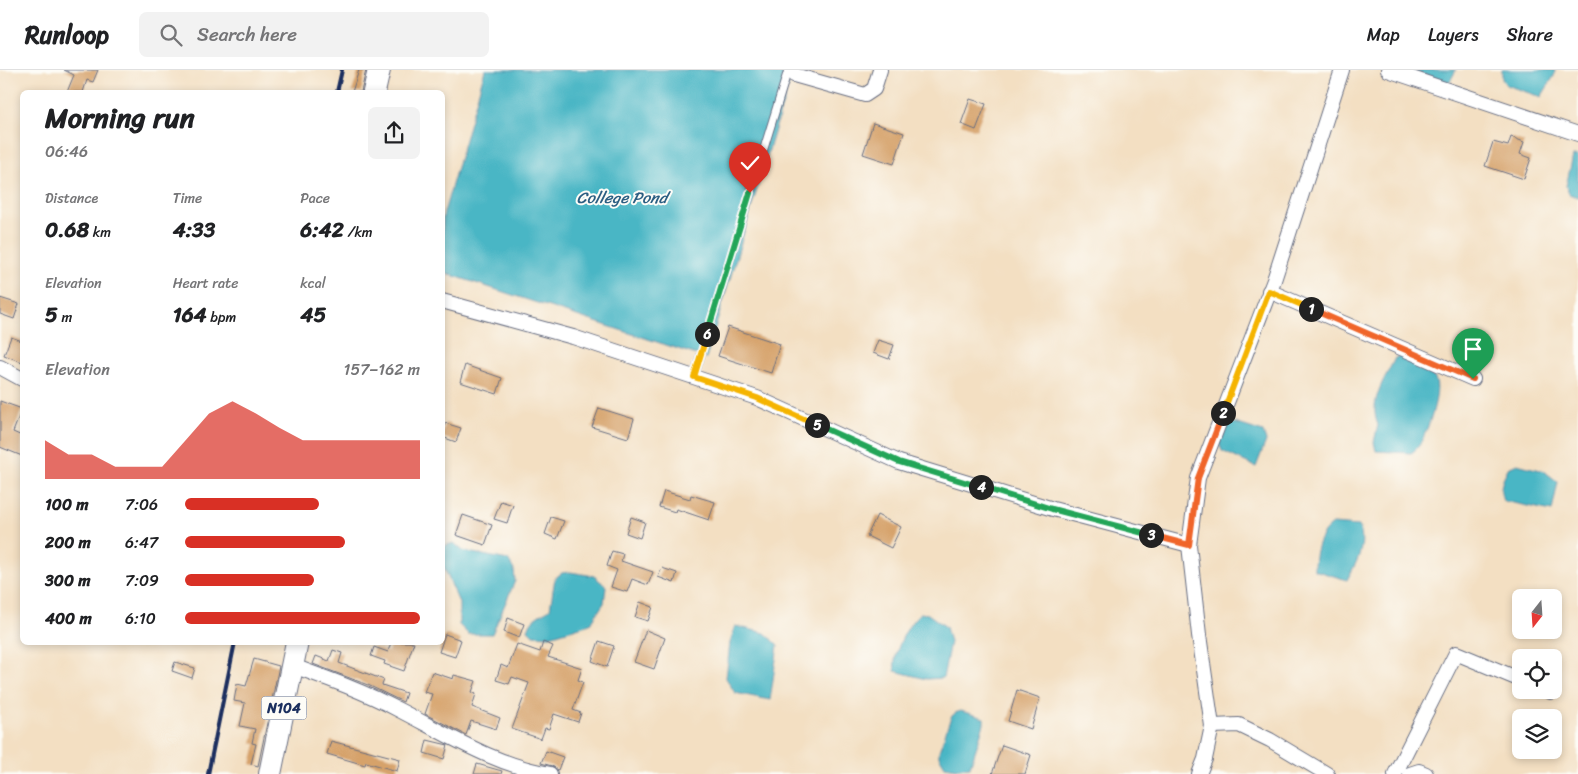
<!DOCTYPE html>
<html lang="en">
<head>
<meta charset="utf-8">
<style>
  :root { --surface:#fff; --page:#f2f2f2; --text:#202124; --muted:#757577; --line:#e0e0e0; --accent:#d93025 }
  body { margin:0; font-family:Sriracha,sans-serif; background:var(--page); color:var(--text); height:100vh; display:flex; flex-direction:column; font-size:19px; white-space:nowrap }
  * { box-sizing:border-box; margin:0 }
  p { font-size:16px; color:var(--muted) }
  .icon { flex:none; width:28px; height:28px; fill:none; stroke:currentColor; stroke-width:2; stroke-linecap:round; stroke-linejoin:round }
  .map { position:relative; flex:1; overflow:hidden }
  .panel { position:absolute; left:20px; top:20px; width:425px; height:555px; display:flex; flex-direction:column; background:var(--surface); border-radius:8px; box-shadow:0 2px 8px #0003 }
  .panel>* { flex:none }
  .needle { width:32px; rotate:197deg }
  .tools { position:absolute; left:1512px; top:519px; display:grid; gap:10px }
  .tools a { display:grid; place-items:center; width:50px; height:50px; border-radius:8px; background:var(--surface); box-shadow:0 2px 8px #0003; font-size:25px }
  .pin { position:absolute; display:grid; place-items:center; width:42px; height:42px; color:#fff; margin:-51px -21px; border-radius:50% 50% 50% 0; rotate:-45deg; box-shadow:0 0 5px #0007 }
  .pin .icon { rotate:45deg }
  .km { position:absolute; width:25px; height:25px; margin:-12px; border-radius:50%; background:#222; color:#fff; font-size:14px; line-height:25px; text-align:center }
  .round { display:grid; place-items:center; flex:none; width:52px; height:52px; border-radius:8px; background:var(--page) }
  .summary { display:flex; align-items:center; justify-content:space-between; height:85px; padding:0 25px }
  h1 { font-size:28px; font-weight:800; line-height:38px }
  .metrics { display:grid; grid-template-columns:repeat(3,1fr); gap:8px; height:85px; padding:5px 25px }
  .metrics div { display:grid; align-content:center }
  .metrics b { font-size:21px; font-weight:800 }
  .metrics small { font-size:14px; font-weight:400 }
  .metrics p { font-size:14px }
  .chart { height:140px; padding:10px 25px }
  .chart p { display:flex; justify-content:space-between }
  .chart svg { width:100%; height:90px; margin-top:5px; fill:var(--accent); opacity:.7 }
  ul { padding:0 25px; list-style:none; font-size:16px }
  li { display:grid; grid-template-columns:80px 60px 1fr; align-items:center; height:38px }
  li i { height:12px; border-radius:6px; background:var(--accent) }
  header { display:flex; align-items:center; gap:30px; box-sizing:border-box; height:70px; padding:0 25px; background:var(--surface); border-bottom:1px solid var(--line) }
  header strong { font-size:24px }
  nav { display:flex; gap:28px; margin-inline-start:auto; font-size:18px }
  .search { width:350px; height:45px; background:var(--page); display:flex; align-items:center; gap:12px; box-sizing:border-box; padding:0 18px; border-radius:8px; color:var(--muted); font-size:19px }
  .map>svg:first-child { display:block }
  .water { fill:#49b6c5; stroke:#327292 }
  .building { fill:#d6a26b }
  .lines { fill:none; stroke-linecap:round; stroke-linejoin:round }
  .service-casing { stroke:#676d81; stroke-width:9 }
  .minor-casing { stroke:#676d81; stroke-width:16 }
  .trunk-casing { stroke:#676d81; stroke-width:24 }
  .service { stroke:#fff; stroke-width:7 }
  .minor { stroke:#fff; stroke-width:14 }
  .trunk { stroke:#fff; stroke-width:22 }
  .rail { stroke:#1b2f5e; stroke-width:4 }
  .split-1-casing { stroke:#fff; stroke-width:10 }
  .split-2-casing { stroke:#fff; stroke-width:10 }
  .split-3-casing { stroke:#fff; stroke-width:10 }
  .split-4-casing { stroke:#fff; stroke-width:10 }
  .split-5-casing { stroke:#fff; stroke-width:10 }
  .split-6-casing { stroke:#fff; stroke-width:10 }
  .split-7-casing { stroke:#fff; stroke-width:10 }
  .split-1 { stroke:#f0652b; stroke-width:6 }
  .split-2 { stroke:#f5b400; stroke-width:6 }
  .split-3 { stroke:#f0652b; stroke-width:6 }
  .split-4 { stroke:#22a559; stroke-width:6 }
  .split-5 { stroke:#22a559; stroke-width:6 }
  .split-6 { stroke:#f5b400; stroke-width:6 }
  .split-7 { stroke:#22a559; stroke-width:6 }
  .labels { text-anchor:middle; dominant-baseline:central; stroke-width:4; stroke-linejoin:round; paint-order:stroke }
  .shield { fill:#fdfcf7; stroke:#5f6c8c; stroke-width:1 }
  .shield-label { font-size:14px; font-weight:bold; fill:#1b2f5e }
  .water-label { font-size:16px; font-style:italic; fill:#2b5e82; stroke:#fdfcf7 }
</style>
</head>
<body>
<header>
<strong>Runloop</strong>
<div class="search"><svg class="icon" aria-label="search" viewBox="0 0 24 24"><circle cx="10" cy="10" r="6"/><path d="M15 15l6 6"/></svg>Search here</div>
<nav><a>Map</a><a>Layers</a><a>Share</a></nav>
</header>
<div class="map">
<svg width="1578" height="704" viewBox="0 0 1578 704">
  <rect width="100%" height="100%" fill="#fdfcf7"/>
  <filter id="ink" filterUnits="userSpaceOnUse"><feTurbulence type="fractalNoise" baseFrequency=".02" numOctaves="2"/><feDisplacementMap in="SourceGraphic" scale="10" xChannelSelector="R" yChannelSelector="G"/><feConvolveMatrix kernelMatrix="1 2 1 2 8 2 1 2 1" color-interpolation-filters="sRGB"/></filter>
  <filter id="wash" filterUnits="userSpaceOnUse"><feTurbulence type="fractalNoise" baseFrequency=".0096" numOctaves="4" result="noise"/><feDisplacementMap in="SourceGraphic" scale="20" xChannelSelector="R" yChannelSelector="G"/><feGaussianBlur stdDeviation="1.12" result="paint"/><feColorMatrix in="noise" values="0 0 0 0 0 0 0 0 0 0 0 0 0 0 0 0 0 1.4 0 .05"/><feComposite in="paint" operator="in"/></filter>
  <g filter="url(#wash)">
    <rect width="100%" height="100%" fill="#f3dfc2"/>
    <!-- water -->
    <g class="water">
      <path d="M485,0H793L706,288L442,202L443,146Z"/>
      <path d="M1409,0H1456L1449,13Z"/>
      <path d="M1502,0H1555L1554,6L1541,27L1506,15L1502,9Z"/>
      <path d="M1573,86H1578V127L1569,124L1566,116Z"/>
      <path d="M1404,285C1412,290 1430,301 1435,309C1442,322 1427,363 1419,375C1417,379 1414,381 1411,383L1376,381L1374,372L1378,355C1368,331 1385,309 1395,288Z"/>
      <path d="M1235,353L1263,362L1266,371L1256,397L1222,381L1219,372L1225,356Z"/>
      <path d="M1517,394L1544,401L1558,412L1552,441L1503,431C1498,417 1503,411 1508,398Z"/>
      <path d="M1333,454L1359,456C1367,476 1356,493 1347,510L1314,500C1314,483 1318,464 1333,454Z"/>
      <path d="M454,473L463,481L508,490L514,500L515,511L492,564H468L459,555V533L443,495V476Z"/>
      <path d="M570,502L594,506L606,516L604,533L590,554L550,566L533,565L528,560C531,548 540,545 550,539L555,508L562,503Z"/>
      <path d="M920,543L928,544L946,557L950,572L943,608L926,609L895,601C892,584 907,554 920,543Z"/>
      <path d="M735,556L765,563L778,575L770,630L735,623L726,608L730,573Z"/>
      <path d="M961,641L984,648V654L970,697L957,698L945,696L939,686V681L951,647L955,643Z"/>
    </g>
    <g id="blocks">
      <!-- building -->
      <g class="building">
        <path d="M64,0H98L93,12L87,10L83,22H67L74,5Z"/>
        <path d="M359,0H366L361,22H352Z"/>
        <path d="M970,29L986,34L976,60L961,54Z"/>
        <path d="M873,53L904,63L894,94L863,84Z"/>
        <path d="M1511,67L1524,72L1520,84L1531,88L1524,109L1485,96L1493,72L1508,76Z"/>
        <path d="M0,228L19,234L14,249L0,244Z"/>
        <path d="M728,257L780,274L771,303L718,286Z"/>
        <path d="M11,267L22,271V292L4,285Z"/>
        <path d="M878,270L894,275L889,289L873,283Z"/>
        <path d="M465,295L502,308L497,324L460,312Z"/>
        <path d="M0,331L22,339L13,362L22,366V386L0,377Z"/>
        <path d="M599,338L634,349L628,368L592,357Z"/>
        <path d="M445,353L461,358L456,372L442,367Z"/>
        <path d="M664,421L690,429L691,425L715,432L709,450L676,439L675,442L659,437Z"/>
        <path d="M501,431L513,435L507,453L494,449Z"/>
        <path d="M463,445L492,455L485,475L456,465Z"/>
        <path d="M877,445L901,457L891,478L867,466Z"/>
        <path d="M551,447L564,451L557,469L545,464Z"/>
        <path d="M631,447L645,452L640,468L626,463Z"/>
        <path d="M612,481L623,484L621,491L653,502L648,515L632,509L627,522L611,517L617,500L607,496Z"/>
        <path d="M662,498L677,503L674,513L658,507Z"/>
        <path d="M640,532L653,537L648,551L635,547Z"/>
        <path d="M508,548L524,554L519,568L504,562Z"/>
        <path d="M646,560L665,568L654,599L634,592Z"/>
        <path d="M445,564L461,570L455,587L439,582Z"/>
        <path d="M599,571L614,576L607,597L592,591Z"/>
        <path d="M391,572H414L404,601L384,594L385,591L371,586L374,577L388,582Z"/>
        <path d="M543,572L553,576L548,587L582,598L578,610L583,612L573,640L581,643L578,652L554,644L549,659L545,658L541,669L512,659L529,613L512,607L509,614L496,610L501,595L508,598L517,574L540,582Z"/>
        <path d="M333,580L342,583L339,593L384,610L382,615L406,623L403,632L368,615L313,594L316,586L329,591Z"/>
        <path d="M254,589L279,596L258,696L251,694L256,674L252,673L255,659L240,656L245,633L234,631L237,614L246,616Z"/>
        <path d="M175,592L195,598L192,608L172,601Z"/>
        <path d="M432,602L453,609L454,605L476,611L472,622L476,624L472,637L500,648L496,659L471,651L466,665L425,644L432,624L424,622Z"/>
        <path d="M1017,620L1040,628L1031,659L1008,651Z"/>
        <path d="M427,670L448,675L444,689L424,683Z"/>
        <path d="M331,671L400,689L397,701L366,692L365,695L327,684Z"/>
        <path d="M1002,675L1031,685L1025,704H992Z"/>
        <path d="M546,681L563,687L558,700L552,696L541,693Z"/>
        <path d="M477,694L502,701L501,704H474Z"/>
      </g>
    </g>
  </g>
  <g filter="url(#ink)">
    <use href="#blocks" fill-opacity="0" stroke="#676d81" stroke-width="1"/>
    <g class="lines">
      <defs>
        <path id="service" d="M694,307L788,0"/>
        <g id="minor">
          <path d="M1388,0L1578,64"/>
          <path d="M794,5L865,25L874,19L880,0"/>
          <path d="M1269,221L1473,309"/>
          <path d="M442,231L573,267L757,328L899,392L1053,439L1189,475"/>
          <path d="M0,297L22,309"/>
          <path d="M293,596C329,609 365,622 399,640C448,665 495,695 550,704"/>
          <path d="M1546,620L1551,622"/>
          <path d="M1212,656L1239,655L1270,670L1327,704"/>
          <path d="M1199,704L1205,689L1212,656L1199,565L1189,475L1198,408L1274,210L1342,0"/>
          <path d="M1395,704L1456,583L1521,610"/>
          <path d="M1410,704L1419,701L1426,704"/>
        </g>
        <g id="trunk">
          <path d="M374,22L379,0"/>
          <path d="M270,704L297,572"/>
        </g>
      </defs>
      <!-- service casing -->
      <use href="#service" class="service-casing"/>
      <!-- minor casing -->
      <use href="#minor" class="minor-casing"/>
      <!-- trunk casing -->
      <use href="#trunk" class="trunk-casing"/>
      <!-- service -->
      <use href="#service" class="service"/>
      <!-- minor -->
      <use href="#minor" class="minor"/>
      <!-- trunk -->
      <use href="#trunk" class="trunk"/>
      <!-- rail -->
      <g class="rail">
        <path d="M337,22L342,0"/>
        <path d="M208,704L235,572"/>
      </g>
    </g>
  </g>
  <g class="lines" filter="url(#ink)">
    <defs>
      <path id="split-1" d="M1311,239L1473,309"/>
      <path id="split-2" d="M1223,343L1269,221L1311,239"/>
      <path id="split-3" d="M1151,465L1189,475L1198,408L1223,343"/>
      <path id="split-4" d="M981,417L1052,439L1151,465"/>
      <path id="split-5" d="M817,355L899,392L981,417"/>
      <path id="split-6" d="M707,264L694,307L757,328L817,355"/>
      <path id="split-7" d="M707,264L750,123"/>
    </defs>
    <!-- split-1 casing -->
    <use href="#split-1" class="split-1-casing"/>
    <!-- split-2 casing -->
    <use href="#split-2" class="split-2-casing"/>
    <!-- split-3 casing -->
    <use href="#split-3" class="split-3-casing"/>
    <!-- split-4 casing -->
    <use href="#split-4" class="split-4-casing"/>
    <!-- split-5 casing -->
    <use href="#split-5" class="split-5-casing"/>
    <!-- split-6 casing -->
    <use href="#split-6" class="split-6-casing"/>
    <!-- split-7 casing -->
    <use href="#split-7" class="split-7-casing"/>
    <!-- split-1 -->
    <use href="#split-1" class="split-1"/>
    <!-- split-2 -->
    <use href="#split-2" class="split-2"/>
    <!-- split-3 -->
    <use href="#split-3" class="split-3"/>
    <!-- split-4 -->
    <use href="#split-4" class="split-4"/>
    <!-- split-5 -->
    <use href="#split-5" class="split-5"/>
    <!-- split-6 -->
    <use href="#split-6" class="split-6"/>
    <!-- split-7 -->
    <use href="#split-7" class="split-7"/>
  </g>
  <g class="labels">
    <!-- shield labels -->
    <rect class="shield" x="261.5" y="626.5" width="45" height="23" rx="4"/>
    <g class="shield-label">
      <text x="284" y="638">N104</text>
    </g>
    <!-- water labels -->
    <g class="water-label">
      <text x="622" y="127">College Pond</text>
    </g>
  </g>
</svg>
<div class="tools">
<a><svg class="needle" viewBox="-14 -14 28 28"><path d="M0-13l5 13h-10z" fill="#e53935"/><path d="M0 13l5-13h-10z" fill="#757577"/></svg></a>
<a><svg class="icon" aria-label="locate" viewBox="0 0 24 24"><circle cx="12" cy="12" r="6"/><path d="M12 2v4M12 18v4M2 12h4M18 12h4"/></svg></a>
<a><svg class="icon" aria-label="layers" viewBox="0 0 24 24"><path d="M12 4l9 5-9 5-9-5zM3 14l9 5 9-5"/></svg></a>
</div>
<div class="pin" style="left:1473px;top:309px;background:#1e9e55"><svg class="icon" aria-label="arrive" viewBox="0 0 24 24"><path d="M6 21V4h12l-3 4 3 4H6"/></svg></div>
<div class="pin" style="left:750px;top:123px;background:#d93025"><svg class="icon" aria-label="check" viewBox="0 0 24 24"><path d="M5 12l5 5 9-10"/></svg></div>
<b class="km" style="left:1311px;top:239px">1</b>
<b class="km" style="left:1223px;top:343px">2</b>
<b class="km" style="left:1151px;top:465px">3</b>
<b class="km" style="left:981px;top:417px">4</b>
<b class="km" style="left:817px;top:355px">5</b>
<b class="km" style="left:707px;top:264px">6</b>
<section class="panel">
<div class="summary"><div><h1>Morning run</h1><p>06:46</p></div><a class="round"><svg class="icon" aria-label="share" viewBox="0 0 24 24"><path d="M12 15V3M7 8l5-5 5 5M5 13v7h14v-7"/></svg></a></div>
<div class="metrics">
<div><p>Distance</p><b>0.68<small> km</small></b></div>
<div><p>Time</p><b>4:33</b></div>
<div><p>Pace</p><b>6:42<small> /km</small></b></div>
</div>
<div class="metrics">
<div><p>Elevation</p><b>5<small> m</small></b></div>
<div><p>Heart rate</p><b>164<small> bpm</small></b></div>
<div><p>kcal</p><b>45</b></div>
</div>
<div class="chart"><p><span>Elevation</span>157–162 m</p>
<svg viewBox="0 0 160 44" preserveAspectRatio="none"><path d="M0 44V25L10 32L20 32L30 38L40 38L50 38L60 25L70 12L80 6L90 12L100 19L110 25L120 25L130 25L140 25L150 25L160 25V44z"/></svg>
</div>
<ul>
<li><b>100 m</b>7:06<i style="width:57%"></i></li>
<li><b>200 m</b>6:47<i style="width:68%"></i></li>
<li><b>300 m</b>7:09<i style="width:55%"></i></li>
<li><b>400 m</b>6:10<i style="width:100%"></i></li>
</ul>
</section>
</div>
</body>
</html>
